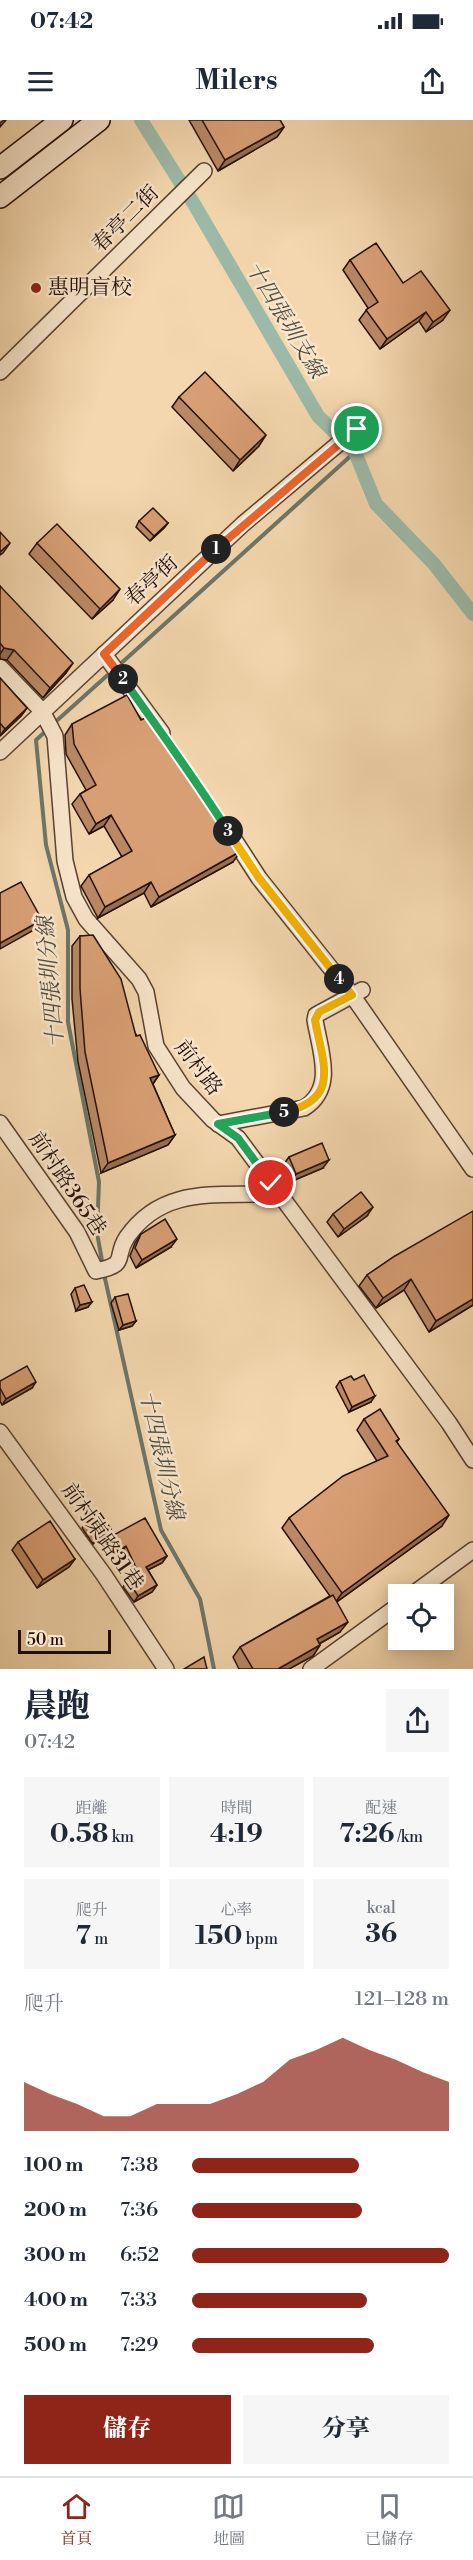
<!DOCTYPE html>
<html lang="zh-TW">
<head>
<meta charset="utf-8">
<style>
  :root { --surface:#fff; --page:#f6f6f7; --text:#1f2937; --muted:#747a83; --line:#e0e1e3; --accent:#8f2418 }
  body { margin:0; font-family:"Libre Bodoni","Noto Serif TC",serif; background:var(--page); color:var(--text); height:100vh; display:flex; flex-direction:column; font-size:22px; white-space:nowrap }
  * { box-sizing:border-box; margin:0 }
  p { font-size:20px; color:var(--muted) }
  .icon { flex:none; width:33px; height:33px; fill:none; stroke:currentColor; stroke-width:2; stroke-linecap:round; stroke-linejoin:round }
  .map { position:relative; height:1549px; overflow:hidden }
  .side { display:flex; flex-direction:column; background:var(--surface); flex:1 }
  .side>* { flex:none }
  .fabs { position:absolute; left:388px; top:1464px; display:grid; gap:12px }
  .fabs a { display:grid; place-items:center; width:66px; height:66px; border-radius:0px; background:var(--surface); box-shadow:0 3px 15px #0003; font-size:30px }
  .scale { position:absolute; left:18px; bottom:15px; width:93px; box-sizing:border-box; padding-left:6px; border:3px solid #241009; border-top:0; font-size:16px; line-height:21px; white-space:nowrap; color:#241009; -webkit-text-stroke:4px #f8e5ca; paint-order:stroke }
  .pin { position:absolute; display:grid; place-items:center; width:51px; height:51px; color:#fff; margin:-26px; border:3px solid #fff; border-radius:50%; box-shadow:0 2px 6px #0007 }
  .km { position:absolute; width:30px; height:30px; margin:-15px; border-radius:50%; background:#222; color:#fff; font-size:16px; line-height:30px; text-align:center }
  .round { display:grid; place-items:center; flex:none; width:63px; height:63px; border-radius:0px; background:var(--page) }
  .overview { display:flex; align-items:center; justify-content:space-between; height:102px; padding:0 24px }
  h1 { font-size:33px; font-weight:800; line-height:45px }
  .stats { display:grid; grid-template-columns:repeat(3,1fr); gap:9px; height:102px; padding:6px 24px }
  .stats div { display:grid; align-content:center; border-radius:0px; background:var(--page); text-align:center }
  .stats b { font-size:26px; font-weight:800 }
  .stats small { font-size:16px; font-weight:400 }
  .stats p { font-size:16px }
  .chart { height:168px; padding:12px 24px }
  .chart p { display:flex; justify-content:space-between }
  .chart svg { width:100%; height:108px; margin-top:6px; fill:var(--accent); opacity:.7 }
  .primary-button { display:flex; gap:12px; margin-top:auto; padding:12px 24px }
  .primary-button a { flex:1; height:69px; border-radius:0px; background:var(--accent); color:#fff; font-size:24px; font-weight:800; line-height:69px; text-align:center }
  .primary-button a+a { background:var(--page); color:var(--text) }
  ul { padding:0 24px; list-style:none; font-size:20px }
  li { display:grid; grid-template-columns:96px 72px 1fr; align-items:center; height:45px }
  li i { height:15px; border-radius:8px; background:var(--accent) }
  .status { display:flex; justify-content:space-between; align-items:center; height:42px; padding:0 30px; background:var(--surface); direction:ltr }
  .status svg { height:16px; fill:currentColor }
  header { display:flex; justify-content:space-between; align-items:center; height:78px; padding:0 24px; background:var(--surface); font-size:27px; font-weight:800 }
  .tabs { display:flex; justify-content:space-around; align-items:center; height:84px; border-top:2px solid var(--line); background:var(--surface); font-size:16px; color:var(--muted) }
  .tabs a { display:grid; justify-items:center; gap:3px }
  .tabs .active { color:var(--accent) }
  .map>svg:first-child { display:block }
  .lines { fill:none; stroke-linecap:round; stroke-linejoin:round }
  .stream { stroke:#6c7669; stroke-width:4 }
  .canal { stroke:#9cbaa9; stroke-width:14 }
  .street-casing { stroke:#584232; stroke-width:18 }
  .secondary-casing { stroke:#241009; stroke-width:24 }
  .street { stroke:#f8e5ca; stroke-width:15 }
  .secondary { stroke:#f8e5ca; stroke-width:21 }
  .wall { fill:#ba8964; stroke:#241009; stroke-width:1.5 }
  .shaded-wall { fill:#976f51; stroke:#241009; stroke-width:1.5 }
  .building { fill:#d89f74; stroke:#241009; stroke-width:1.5 }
  .split-1-casing { stroke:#fff; stroke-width:12 }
  .split-2-casing { stroke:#fff; stroke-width:12 }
  .split-3-casing { stroke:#fff; stroke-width:12 }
  .split-4-casing { stroke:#fff; stroke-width:12 }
  .split-5-casing { stroke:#fff; stroke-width:12 }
  .split-6-casing { stroke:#fff; stroke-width:12 }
  .split-1 { stroke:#f0652b; stroke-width:8 }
  .split-2 { stroke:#f0652b; stroke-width:8 }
  .split-3 { stroke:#22a559; stroke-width:8 }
  .split-4 { stroke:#f5b400; stroke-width:8 }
  .split-5 { stroke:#f5b400; stroke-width:8 }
  .split-6 { stroke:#22a559; stroke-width:8 }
  .poi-dot { fill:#8f2418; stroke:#f8e5ca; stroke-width:2 }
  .labels { text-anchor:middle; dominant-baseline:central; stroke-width:5; stroke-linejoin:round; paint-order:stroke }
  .street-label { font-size:21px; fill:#241009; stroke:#f8e5ca }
  .poi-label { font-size:21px; fill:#241009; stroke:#f8e5ca; text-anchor:start }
  .water-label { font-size:22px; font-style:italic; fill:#4e4c41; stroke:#f8e5ca }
</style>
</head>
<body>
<div class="status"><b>07:42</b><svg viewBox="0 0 49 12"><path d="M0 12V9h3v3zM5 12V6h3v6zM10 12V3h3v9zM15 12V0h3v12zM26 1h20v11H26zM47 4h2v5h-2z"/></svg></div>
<header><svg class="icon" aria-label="menu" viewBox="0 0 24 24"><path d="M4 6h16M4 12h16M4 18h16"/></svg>Milers<svg class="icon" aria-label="share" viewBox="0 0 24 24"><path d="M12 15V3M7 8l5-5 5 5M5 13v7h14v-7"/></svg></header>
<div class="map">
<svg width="473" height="1549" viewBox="0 0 473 1549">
  <rect width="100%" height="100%" fill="#f4d7ae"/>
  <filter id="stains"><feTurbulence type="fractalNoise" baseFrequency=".00333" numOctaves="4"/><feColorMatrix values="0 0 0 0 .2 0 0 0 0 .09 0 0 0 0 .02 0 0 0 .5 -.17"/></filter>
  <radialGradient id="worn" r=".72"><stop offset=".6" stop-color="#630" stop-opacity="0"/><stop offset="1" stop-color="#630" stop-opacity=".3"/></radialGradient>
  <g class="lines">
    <!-- stream -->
    <g class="stream">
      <path d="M117,547L355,332"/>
      <path d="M52,605L111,552"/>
      <path d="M47,610L36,620L46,725L68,810V902L99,1062L97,1113L103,1146"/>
      <path d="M104,1154L161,1410L200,1479L214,1549"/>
    </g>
    <!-- canal -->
    <path class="canal" d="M141,0L194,84L318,296L355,332L376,384L434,444L473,494"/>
    <defs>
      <g id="street">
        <path d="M0,252L204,51"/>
        <path d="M104,534L162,613"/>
        <path d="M0,547L42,591L55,616L65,741L74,777L86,799L139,859L146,872L156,926L183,968L213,1000L238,1018L449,1303L473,1340"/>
        <path d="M0,632L243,404L356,309"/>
        <path d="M226,707L259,758L352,875L473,1049"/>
        <path d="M0,1003L77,1112L96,1151C130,1144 113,1138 127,1117C160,1070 207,1075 257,1074L267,1069L271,1063"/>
        <path d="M218,1004L304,988C336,968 320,931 315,900L316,895L362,870"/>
        <path d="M0,1312L104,1455L166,1549"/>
        <path d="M413,1474L473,1430"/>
        <path d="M311,1549L399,1485"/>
      </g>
      <g id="secondary">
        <path d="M0,48L62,0"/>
        <path d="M0,77L99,0"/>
      </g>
    </defs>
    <!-- street casing -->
    <use href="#street" class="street-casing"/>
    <!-- secondary casing -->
    <use href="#secondary" class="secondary-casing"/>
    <!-- street -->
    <use href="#street" class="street"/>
    <!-- secondary -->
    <use href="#secondary" class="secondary"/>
  </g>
  <!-- wall -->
  <g class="wall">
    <path d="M189,0H280L284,7L277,17L218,51Z"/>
    <path d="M350,140L403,163L443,200L426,212L419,201L380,229L359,200L368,188L343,150Z"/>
    <path d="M179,277L259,326L233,351L172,287Z"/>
    <path d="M139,401L168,403L164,408L150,421L136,407Z"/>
    <path d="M37,423L113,480L92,499L29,434Z"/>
    <path d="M0,466L66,553L43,578L7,540L0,539Z"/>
    <path d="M0,558L27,588L21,596L0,616Z"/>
    <path d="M141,600L233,742L151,787L144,773L98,798L81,766L89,755L122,737L104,706L89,714L72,684L80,674L86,670L66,634L65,615L72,604Z"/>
    <path d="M80,816L159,955L153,964L175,1015L168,1025L101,1053L78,942L72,879V826Z"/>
    <path d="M289,1037L323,1048L290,1062L283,1045Z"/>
    <path d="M333,1094L367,1096L338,1117L327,1102Z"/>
    <path d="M141,1114L171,1127L136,1148L130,1136L135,1123Z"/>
    <path d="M395,1136L473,1185L429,1212L404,1170L376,1188L359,1166L367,1155Z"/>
    <path d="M75,1168L88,1187L76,1191L71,1174Z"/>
    <path d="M115,1177L136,1201L132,1206L119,1210L111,1183Z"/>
    <path d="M354,1260L371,1282L349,1292L336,1267L340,1261Z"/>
    <path d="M0,1261L32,1268L2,1285L0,1281Z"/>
    <path d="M364,1299L399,1319L397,1322L442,1406L337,1482L340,1512L319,1524L320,1525L313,1536L289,1549H239L233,1537L240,1527L330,1476L282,1408L289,1398L377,1341L357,1310Z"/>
    <path d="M86,1403L107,1414L93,1424L82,1408Z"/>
    <path d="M110,1417L167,1436L162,1443L148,1450L157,1465L152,1472L134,1482L123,1467L128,1460L133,1457L121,1433L113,1437L105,1424Z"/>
    <path d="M18,1422L75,1439L69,1447L37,1468L12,1430Z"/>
  </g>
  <!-- shaded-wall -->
  <g class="shaded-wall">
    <path d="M4,0H6L0,7V3Z"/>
    <path d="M284,7L277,17L218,51L225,40Z"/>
    <path d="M450,190L443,200L426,212L433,202Z"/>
    <path d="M426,192L419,201L380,229L387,219Z"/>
    <path d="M266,315L259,326L233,351L240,340Z"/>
    <path d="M168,403L164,408L150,421L154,416Z"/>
    <path d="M10,423L3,433L0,435V432Z"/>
    <path d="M120,469L113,480L92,499L100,489Z"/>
    <path d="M4,528L14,530L7,540L0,539V534Z"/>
    <path d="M73,543L66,553L43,578L50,568Z"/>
    <path d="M27,588L21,596L0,616L5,609Z"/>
    <path d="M111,695L104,706L89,714L96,704Z"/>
    <path d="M241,731L233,742L151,787L159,777Z"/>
    <path d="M151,762L144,773L98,798L105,787Z"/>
    <path d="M42,800L34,810L0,829V823Z"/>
    <path d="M159,955L152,965L150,958Z"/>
    <path d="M175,1015L168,1025L101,1053L108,1043Z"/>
    <path d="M329,1040L323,1048L290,1062L296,1054Z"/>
    <path d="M373,1087L367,1096L338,1117L344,1109Z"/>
    <path d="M177,1119L171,1127L136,1148L142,1140Z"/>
    <path d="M411,1159L404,1170L376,1188L383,1178Z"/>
    <path d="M473,1179V1185L429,1212L436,1201Z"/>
    <path d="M92,1182L88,1187L76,1191L80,1185Z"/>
    <path d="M136,1201L132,1206L119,1210L123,1205Z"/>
    <path d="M36,1262L32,1268L2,1285L6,1279Z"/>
    <path d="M375,1276L371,1282L349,1292L352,1287Z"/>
    <path d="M449,1395L442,1406L335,1483L342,1473Z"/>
    <path d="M111,1409L107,1414L93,1424L97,1418Z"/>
    <path d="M126,1426L121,1433L113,1437L118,1431Z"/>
    <path d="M167,1436L162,1443L141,1453L146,1447Z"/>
    <path d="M75,1439L69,1447L37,1468L43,1460Z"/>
    <path d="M157,1465L152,1472L134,1482L138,1476Z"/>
    <path d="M348,1502L340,1512L310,1529L317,1519Z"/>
    <path d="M320,1525L313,1536L289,1549H278Z"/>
  </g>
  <!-- building -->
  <g class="building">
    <path d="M202,0H280L284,7L225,40Z"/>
    <path d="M376,123L403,163L421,151L450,190L433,202L426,192L387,219L366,190L378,182L350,140Z"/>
    <path d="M205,252L266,315L240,340L179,277Z"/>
    <path d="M153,388L168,403L154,416L139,401Z"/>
    <path d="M57,404L120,469L100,489L37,423Z"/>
    <path d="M0,412L10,423L0,432Z"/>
    <path d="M0,466L73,543L50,568L14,530L4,528L0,523Z"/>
    <path d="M0,558L27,588L5,609L0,603Z"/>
    <path d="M127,575L141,600L152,595L218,690L241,731L159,777L151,762L105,787L89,755L132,731L111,695L96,704L80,674L96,665L74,624L72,604Z"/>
    <path d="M21,762L42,800L0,823V773Z"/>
    <path d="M93,815L121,859L136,916L140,915L159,955L150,958L175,1015L108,1043L85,932L80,869V816Z"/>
    <path d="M322,1023L329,1040L296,1054L289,1037Z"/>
    <path d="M361,1072L373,1087L344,1109L333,1094Z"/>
    <path d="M473,1091V1179L436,1201L411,1159L383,1178L367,1155L395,1136Z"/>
    <path d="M165,1099L177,1119L142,1140L135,1128L141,1114Z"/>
    <path d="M84,1165L92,1182L80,1185L75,1168Z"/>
    <path d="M128,1174L136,1201L123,1205L115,1177Z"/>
    <path d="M27,1246L36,1262L6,1279L0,1268V1261Z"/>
    <path d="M364,1255L375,1276L352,1287L340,1261L351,1256L354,1260Z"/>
    <path d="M380,1289L399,1319L396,1321L449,1395L342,1473L289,1398L343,1356L388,1336L364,1299Z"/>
    <path d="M100,1393L111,1409L97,1418L86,1403Z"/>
    <path d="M145,1398L167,1436L146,1447L157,1465L138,1476L128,1460L139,1454L126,1426L118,1431L110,1417Z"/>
    <path d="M50,1401L75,1439L43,1460L18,1422Z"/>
    <path d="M333,1475L348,1502L317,1519L320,1525L278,1549H253L240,1527Z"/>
    <path d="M204,1537L207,1549H184Z"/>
  </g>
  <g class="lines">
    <defs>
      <path id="split-1" d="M216,429L357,309"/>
      <path id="split-2" d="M123,559L104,534L216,429"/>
      <path id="split-3" d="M123,559C159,609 195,659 228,711"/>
      <path id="split-4" d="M228,711L259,758L339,859"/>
      <path id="split-5" d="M284,992C341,980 323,944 315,900L319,892L352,875L339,859"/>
      <path id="split-6" d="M271,1063L238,1018L218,1004L284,992"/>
    </defs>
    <!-- split-1 casing -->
    <use href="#split-1" class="split-1-casing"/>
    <!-- split-2 casing -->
    <use href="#split-2" class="split-2-casing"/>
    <!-- split-3 casing -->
    <use href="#split-3" class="split-3-casing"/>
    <!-- split-4 casing -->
    <use href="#split-4" class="split-4-casing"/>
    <!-- split-5 casing -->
    <use href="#split-5" class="split-5-casing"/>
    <!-- split-6 casing -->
    <use href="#split-6" class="split-6-casing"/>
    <!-- split-1 -->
    <use href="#split-1" class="split-1"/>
    <!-- split-2 -->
    <use href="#split-2" class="split-2"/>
    <!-- split-3 -->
    <use href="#split-3" class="split-3"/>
    <!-- split-4 -->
    <use href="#split-4" class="split-4"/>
    <!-- split-5 -->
    <use href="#split-5" class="split-5"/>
    <!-- split-6 -->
    <use href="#split-6" class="split-6"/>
  </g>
  <!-- markers -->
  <circle class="poi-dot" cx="36" cy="168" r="6"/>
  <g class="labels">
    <!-- street labels -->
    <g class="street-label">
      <text transform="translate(126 99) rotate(-45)">春亭二街</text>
      <text transform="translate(152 461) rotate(-43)">春亭街</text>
      <text transform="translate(198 948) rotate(53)">前村路</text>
      <text transform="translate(67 1064) rotate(56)">前村路365巷</text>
      <text transform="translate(102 1417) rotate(55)">前村東路31巷</text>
    </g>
    <!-- poi labels -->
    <g class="poi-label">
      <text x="48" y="168">惠明盲校</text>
    </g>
    <!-- water labels -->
    <g class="water-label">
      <text transform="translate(285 200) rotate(59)">十四張圳支線</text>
      <text transform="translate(51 862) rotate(-95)">十四張圳分線</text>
      <text transform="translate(161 1335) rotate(77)">十四張圳分線</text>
    </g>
  </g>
  <rect width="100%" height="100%" filter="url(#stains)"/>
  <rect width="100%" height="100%" fill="url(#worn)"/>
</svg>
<div class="fabs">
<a><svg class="icon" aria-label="locate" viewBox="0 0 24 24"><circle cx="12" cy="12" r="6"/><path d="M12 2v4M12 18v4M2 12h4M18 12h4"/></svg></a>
</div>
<div class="scale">50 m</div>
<div class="pin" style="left:357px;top:309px;background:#1e9e55"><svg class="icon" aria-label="arrive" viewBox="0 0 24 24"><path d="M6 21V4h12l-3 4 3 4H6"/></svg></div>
<div class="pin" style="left:271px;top:1063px;background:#d93025"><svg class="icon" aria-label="check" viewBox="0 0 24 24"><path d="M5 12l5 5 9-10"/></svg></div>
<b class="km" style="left:216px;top:429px">1</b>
<b class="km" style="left:123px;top:559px">2</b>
<b class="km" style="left:228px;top:711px">3</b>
<b class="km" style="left:339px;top:859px">4</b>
<b class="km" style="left:284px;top:992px">5</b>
</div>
<section class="side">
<div class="overview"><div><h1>晨跑</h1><p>07:42</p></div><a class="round"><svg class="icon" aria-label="share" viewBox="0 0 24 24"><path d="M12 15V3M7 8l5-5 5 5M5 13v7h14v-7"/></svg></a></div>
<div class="stats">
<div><p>距離</p><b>0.58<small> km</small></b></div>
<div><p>時間</p><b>4:19</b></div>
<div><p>配速</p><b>7:26<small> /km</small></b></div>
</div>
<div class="stats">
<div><p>爬升</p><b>7<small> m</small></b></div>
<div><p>心率</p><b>150<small> bpm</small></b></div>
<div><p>kcal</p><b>36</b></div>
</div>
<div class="chart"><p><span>爬升</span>121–128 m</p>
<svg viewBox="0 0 160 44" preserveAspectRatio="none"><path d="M0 44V24L10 29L20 33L30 38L40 38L50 33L60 33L70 33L80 29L90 24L100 15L110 11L120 6L130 11L140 15L150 20L160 24V44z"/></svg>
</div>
<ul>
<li><b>100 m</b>7:38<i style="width:65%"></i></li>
<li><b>200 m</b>7:36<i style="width:66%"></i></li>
<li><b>300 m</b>6:52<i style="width:100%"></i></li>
<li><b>400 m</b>7:33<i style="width:68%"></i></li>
<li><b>500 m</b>7:29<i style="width:71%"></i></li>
</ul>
<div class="primary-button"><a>儲存</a><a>分享</a></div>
</section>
<nav class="tabs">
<a class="active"><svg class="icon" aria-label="home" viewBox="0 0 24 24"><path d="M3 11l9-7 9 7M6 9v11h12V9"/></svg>首頁</a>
<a><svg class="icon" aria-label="map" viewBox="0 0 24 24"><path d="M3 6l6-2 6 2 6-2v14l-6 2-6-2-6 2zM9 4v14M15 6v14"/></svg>地圖</a>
<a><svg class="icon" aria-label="saved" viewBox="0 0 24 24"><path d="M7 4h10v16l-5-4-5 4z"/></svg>已儲存</a>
</nav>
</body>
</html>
